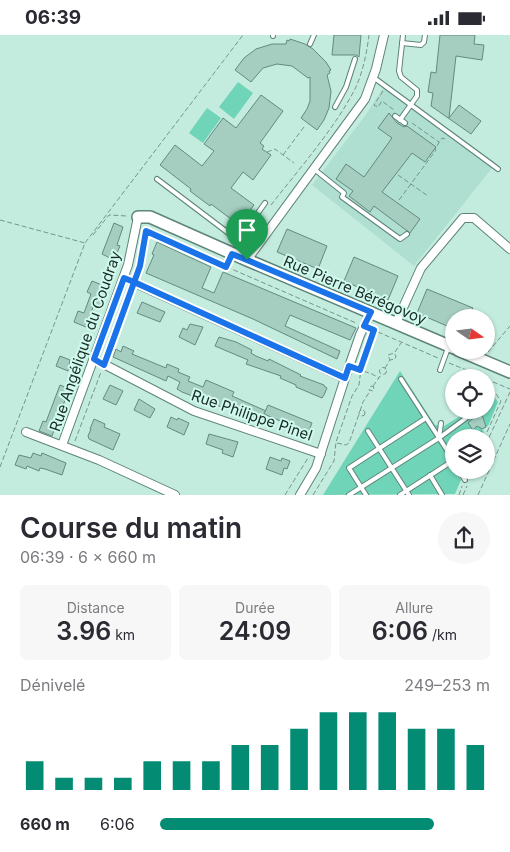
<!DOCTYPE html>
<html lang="fr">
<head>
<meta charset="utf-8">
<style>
  :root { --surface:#fff; --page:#f7f7f7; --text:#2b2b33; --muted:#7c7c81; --accent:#038c73 }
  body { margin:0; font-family:Inter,sans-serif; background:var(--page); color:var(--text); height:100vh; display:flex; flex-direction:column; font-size:19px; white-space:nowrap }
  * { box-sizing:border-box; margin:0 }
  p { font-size:16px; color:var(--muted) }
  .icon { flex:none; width:28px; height:28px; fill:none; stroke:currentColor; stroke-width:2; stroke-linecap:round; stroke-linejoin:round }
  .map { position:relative; height:460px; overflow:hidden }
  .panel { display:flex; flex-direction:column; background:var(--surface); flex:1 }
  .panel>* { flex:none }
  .needle { width:32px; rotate:104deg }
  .buttons { position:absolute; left:445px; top:274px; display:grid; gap:10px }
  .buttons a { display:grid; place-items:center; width:50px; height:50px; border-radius:50%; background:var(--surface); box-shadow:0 1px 4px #0004; font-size:25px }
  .pin { position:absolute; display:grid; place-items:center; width:42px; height:42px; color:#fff; margin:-51px -21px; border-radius:50% 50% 50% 0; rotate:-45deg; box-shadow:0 0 5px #0007 }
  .pin .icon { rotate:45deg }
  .round { display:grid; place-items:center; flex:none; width:52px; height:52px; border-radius:26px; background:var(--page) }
  .overview { display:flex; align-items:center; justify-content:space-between; height:85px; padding:0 20px }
  h1 { font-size:28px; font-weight:600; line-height:38px }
  .metrics { display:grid; grid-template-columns:repeat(3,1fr); gap:8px; height:85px; padding:5px 20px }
  .metrics div { display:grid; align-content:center; border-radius:8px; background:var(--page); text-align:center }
  .metrics b { font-size:25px; font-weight:600 }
  .metrics small { font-size:14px; font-weight:400 }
  .metrics p { font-size:14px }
  .chart { height:140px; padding:10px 20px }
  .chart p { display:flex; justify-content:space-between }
  .chart svg { width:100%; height:90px; margin-top:5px; stroke:var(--accent); stroke-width:6 }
  ul { padding:0 20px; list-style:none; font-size:16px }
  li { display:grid; grid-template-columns:80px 60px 1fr; align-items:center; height:38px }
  li i { height:12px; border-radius:6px; background:var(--accent) }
  .status { display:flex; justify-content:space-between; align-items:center; height:35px; padding:0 25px; background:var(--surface); direction:ltr }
  .status svg { height:14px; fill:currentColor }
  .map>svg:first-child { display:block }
  .built { fill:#afdfd1 }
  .green { fill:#70d4b9 }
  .building { fill:#a5cec1; stroke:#638a7e }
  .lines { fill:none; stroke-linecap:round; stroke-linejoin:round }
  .lane-casing { stroke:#5e8479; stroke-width:6 }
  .street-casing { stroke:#5e8479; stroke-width:10 }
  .secondary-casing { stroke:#5e8479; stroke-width:14 }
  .path { stroke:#76948b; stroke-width:1; stroke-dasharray:5 2.5; stroke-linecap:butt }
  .lane { stroke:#fff; stroke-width:4 }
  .street { stroke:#fff; stroke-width:8 }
  .secondary { stroke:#fff; stroke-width:11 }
  .route-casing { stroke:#fff; stroke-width:10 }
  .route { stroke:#1a73e8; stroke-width:6 }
  .labels { text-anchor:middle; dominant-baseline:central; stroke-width:4; stroke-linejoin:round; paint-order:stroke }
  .street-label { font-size:15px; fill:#1a2a26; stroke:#d0faed }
</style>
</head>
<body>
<div class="status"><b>06:39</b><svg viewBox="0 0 49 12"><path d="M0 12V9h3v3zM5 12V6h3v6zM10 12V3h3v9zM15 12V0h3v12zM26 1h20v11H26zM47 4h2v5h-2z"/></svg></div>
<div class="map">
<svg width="510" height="460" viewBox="0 0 510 460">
  <rect width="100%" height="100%" fill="#c3ecdf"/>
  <!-- built -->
  <path class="built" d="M386,48L496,128L414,231L312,150L365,81Z"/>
  <!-- green -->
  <g class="green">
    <path d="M238,47L253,58L234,84L219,72Z"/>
    <path d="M207,73L221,83L203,108L189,98Z"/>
    <path d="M400,336L435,390L444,391L470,375H486V365L493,360L498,367L488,391L482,394L484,397L482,402H454V435H461L457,438L461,445L455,459L323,460Z"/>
  </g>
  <!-- building -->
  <g class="building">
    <path d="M334,0H361L359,22L356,20H332Z"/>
    <path d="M440,0H475L474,9L484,10L482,25L456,21L449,83L459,70L481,86L471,99L431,71L433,58L428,57L431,37L436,38Z"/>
    <path d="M290,4L305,9L313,14L326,27L331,35L329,36L330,38L327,40L331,56L329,73L324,85L317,95L301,83L307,74L310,66V42L308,43L292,31L277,29L263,33L251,47L235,35L244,23L256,14L272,9H286L287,5L289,6Z"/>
    <path d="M261,60L283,76L260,108L264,111L262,114L271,120L253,145L243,137L231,153L254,170L239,190L211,169L210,171L190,156L191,154L160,130L175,110L202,131L214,116L204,109L223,83L236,93Z"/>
    <path d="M389,78L397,88L404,92L407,91L436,112L425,127L412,118L382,157L420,184L410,198L374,171L370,177L349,161L353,156L336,144L346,129L364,142L392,103L378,93Z"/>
    <path d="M114,188L123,192L117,210L120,211L114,225L102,219Z"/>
    <path d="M287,194L327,211L318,234L277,217Z"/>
    <path d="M157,207L211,232L202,253L214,258L223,237L356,293L350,305L290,280L285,291L340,316L337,324L253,284L146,238L154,220L152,219Z"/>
    <path d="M354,222L398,241L388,265L344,246Z"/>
    <path d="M92,246L102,250L100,257L105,259L100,272H99L98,273L93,272L86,292L74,287L78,276L84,278L91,259L87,257Z"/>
    <path d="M427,254L473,273L469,282H454V294L417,278Z"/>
    <path d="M142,267L165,277L160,287L137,278Z"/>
    <path d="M190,289L203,292L195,310L179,302L183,293L187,295Z"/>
    <path d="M219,302L236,307L252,315L251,318L256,321L268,326L269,324L301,340L300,341L324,350V351L327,353L324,360L322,363L296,352V350L280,343L281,341L246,329L248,325L215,311Z"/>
    <path d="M123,311L134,316L132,319L166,333L167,329L179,334L178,337L190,342L188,346L203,352L206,345L234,357L232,361L266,376L262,385L234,374L233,376L227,374L182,357L177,354L180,347L168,341L166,346L113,322L116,314L121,317Z"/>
    <path d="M60,321L70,325L68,336L56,331Z"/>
    <path d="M60,350L69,354L52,401L39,396L43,386L46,387Z"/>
    <path d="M110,350L123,356L116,370L103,364Z"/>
    <path d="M139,364L155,374L150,383L134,375Z"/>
    <path d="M268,370L312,388L308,398L264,379Z"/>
    <path d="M481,376L486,392L482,394L477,391L473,395L468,388Z"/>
    <path d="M171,382L177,385L178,383L189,388L184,400L167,392Z"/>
    <path d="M94,384L105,389L104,392L120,399L113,415L89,404L88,401L91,394H90Z"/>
    <path d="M209,399L238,407L233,422L222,418L223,415L206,409Z"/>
    <path d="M33,418L41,421L42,418L66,428L62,440L45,434L40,433L39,436L27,431L26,434L15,430L19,420L31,423Z"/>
    <path d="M270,422L281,426L282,423L290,426L287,434L284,433L282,440L266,434Z"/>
  </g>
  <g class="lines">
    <defs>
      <g id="lane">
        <path d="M273,0V1"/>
        <path d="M402,8L421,10L424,7L425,0"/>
        <path d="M310,9L314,0"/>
        <path d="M373,42L498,134"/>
        <path d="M335,72L346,52L355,24"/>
        <path d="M395,81L405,88"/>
        <path d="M400,85L417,61V55L401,42L399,36L403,0"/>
        <path d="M314,134L344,158L342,162L400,204L407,199"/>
        <path d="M157,144L231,200L237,202L245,196L265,168"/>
        <path d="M440,335L448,313"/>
        <path d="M401,344L454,426"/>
        <path d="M368,396L409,460"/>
        <path d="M478,402L480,399"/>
        <path d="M439,403L441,388"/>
        <path d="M459,435L465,445"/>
        <path d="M430,440L442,460"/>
        <path d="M349,460L439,403L477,375"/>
        <path d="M366,460L349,433L426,383"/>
        <path d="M400,460L454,425"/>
      </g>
      <g id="street">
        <path d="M247,225L365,64L376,34L384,0"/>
        <path d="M124,243L345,343"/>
        <path d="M396,288L421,233L463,183H474L510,214"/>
        <path d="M94,324L194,376L321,419"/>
        <path d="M26,397L99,425L175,460"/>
        <path d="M62,410L128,230L138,182"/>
        <path d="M300,460L316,433L345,343L360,300L371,277"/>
      </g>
      <g id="secondary">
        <path d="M138,182H150L247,225L454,313"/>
        <path d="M458,315L510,337"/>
      </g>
    </defs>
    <!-- lane casing -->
    <use href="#lane" class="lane-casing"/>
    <!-- street casing -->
    <use href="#street" class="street-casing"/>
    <!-- secondary casing -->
    <use href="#secondary" class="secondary-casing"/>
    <!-- path -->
    <g class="path">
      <path d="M383,56L374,70L378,72L382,66L394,75"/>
      <path d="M412,88L439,107"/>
      <path d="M267,117L275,114L294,128"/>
      <path d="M283,120L304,92"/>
      <path d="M398,140L428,161"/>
      <path d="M399,165L436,115L435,114L442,103L444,104L446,103"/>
      <path d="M271,170C299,134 336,92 356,52C363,36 367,17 369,0"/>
      <path d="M0,185L85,208"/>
      <path d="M144,196L356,288"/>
      <path d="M93,200L109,180L127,181"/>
      <path d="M238,210L244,207L246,203"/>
      <path d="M137,240L146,197"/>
      <path d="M371,294L438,323"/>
      <path d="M395,317L401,308"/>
      <path d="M488,317L510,291"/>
      <path d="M106,322L131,255"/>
      <path d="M449,328L484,342"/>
      <circle cx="383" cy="336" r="3.5"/>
      <path d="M385,333L390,325L395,324L396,321L394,318L388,320L390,325"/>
      <path d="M357,334L372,339L379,343"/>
      <path d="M486,344L510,354"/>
      <path d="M371,351L374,352L373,356L369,355Z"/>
      <path d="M373,351L381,340"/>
      <circle cx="362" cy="378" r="3"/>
      <path d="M360,376L363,367L370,356"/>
      <path d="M487,397L501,366L494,356L488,358"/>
      <path d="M75,406L101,337"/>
      <path d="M337,408L346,410L349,408L359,379"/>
      <path d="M486,409L510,357"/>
      <path d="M0,432L85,208L243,0"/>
      <path d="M471,443L475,435"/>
      <path d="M285,460L308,423"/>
      <path d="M313,460L334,426L336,407L352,361L359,350L361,334L374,296"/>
      <path d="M459,460L462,451"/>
      <path d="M463,460L467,451"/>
      <path d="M478,460L510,389"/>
    </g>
    <!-- lane -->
    <use href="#lane" class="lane"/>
    <!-- street -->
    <use href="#street" class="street"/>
    <!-- secondary -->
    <use href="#secondary" class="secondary"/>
  </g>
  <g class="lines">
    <defs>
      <path id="route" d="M247,225L232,219L226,232L146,196L140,231L104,330L94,324L124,243L134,247L345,343L349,331L360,335L374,295L364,291L371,277L247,225"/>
    </defs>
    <!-- route casing -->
    <use href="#route" class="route-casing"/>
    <!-- route -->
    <use href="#route" class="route"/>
  </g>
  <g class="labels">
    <!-- street labels -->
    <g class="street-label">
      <text transform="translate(355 255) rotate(23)">Rue Pierre Bérégovoy</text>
      <text transform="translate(85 306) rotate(-71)">Rue Angélique du Coudray</text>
      <text transform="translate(252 380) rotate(19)">Rue Philippe Pinel</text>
    </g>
  </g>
</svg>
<div class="buttons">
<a><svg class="needle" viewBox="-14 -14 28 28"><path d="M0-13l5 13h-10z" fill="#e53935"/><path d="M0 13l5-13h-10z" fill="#7c7c81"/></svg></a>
<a><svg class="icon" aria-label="locate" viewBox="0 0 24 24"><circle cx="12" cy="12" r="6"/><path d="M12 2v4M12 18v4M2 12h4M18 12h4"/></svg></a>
<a><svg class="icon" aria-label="layers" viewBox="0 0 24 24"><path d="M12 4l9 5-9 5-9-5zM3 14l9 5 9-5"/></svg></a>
</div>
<div class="pin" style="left:247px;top:225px;background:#1e9e55"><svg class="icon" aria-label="arrive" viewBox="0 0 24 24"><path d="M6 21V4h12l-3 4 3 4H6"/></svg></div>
</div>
<section class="panel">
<div class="overview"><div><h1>Course du matin</h1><p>06:39 · 6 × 660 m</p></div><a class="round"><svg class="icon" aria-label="share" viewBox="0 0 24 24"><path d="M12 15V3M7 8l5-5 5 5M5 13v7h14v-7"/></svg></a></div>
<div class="metrics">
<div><p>Distance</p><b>3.96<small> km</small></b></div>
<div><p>Durée</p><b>24:09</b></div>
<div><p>Allure</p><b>6:06<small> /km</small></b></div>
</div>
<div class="chart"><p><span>Dénivelé</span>249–253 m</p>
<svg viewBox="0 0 160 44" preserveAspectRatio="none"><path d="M5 44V30M15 44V38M25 44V38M35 44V38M45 44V30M55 44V30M65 44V30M75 44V22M85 44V22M95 44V14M105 44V6M115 44V6M125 44V6M135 44V14M145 44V14M155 44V22"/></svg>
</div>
<ul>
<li><b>660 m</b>6:06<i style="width:83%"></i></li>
</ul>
</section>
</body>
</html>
